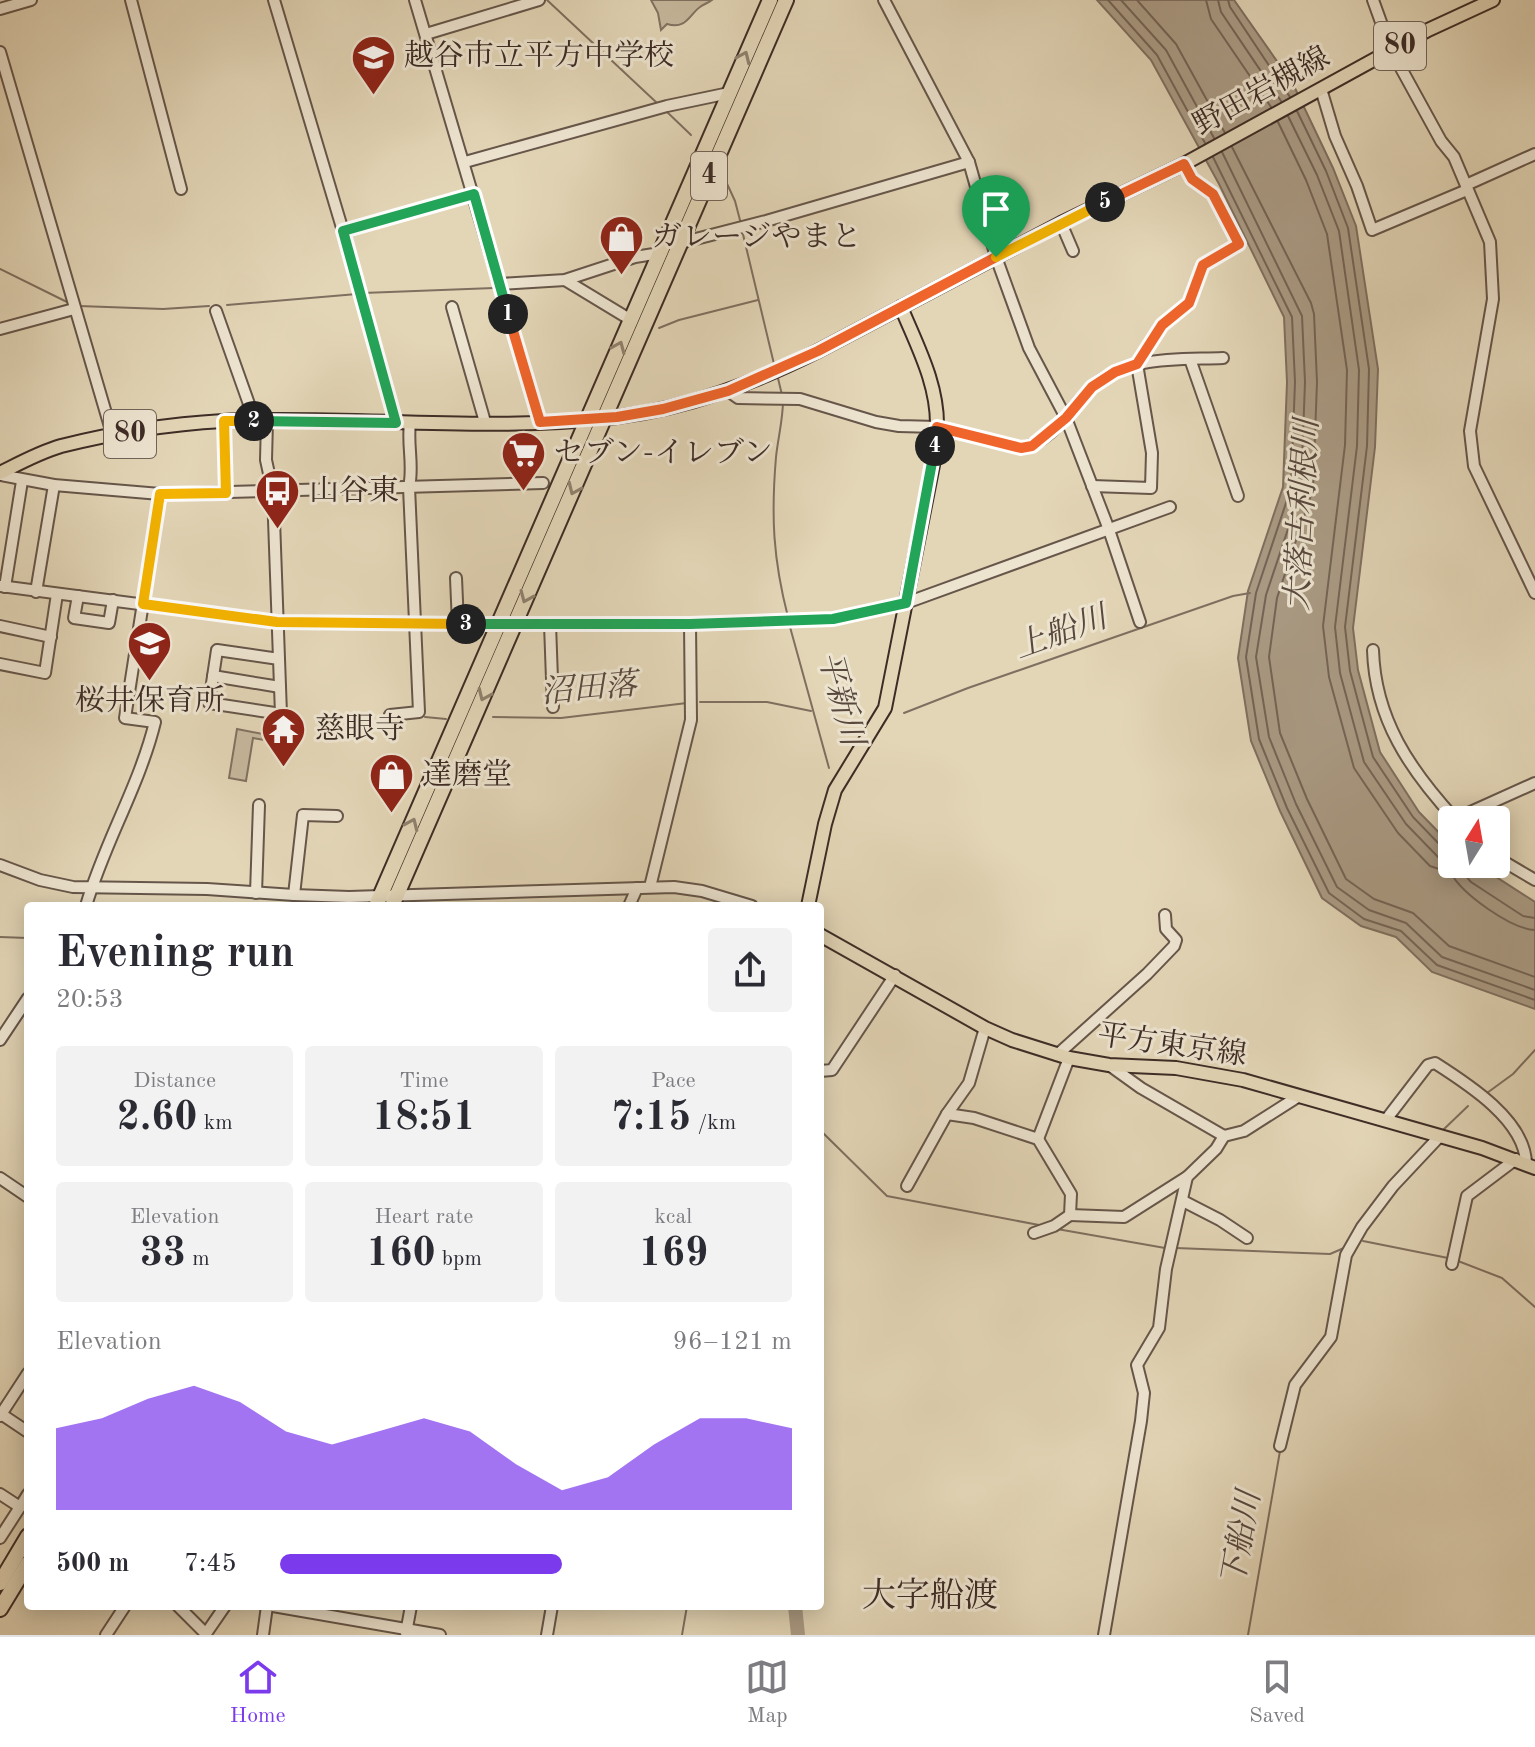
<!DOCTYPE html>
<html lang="en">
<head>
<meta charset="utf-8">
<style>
  :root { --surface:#fff; --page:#f2f2f3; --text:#2b2b33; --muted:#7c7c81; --line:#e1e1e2; --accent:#7c3aed }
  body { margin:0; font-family:"Old Standard TT","Noto Serif JP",serif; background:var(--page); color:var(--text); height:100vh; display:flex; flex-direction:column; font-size:30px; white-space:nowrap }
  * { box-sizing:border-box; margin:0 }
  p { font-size:26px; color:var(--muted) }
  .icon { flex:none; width:44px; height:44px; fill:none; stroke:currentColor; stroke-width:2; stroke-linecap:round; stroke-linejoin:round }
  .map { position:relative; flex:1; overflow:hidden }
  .panel { position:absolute; left:24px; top:902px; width:800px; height:708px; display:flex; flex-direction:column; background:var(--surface); border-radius:8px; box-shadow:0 4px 20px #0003 }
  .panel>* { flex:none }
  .needle { width:52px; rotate:11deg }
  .buttons { position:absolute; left:1438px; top:806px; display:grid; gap:16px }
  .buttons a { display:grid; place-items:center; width:72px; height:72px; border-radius:8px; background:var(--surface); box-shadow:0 4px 20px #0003; font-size:40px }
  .pin { position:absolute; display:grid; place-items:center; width:68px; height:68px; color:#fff; margin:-82px -34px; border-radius:50% 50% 50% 0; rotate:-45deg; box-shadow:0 0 8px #0007 }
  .pin .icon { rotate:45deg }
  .km { position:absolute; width:40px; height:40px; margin:-20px; border-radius:50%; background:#222; color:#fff; font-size:22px; line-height:40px; text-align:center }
  .round { display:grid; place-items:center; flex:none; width:84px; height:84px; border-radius:8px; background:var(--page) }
  .overview { display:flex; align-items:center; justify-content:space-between; height:136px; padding:0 32px }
  h1 { font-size:44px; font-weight:700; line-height:60px }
  .figures { display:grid; grid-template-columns:repeat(3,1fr); gap:12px; height:136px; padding:8px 32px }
  .figures div { display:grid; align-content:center; border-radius:8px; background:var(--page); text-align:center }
  .figures b { font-size:40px; font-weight:700 }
  .figures small { font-size:22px; font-weight:400 }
  .figures p { font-size:22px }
  .chart { height:224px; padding:16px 32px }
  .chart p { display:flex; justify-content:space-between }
  .chart svg { width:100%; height:144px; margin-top:8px; fill:var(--accent); opacity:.7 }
  ul { padding:0 32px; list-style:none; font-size:26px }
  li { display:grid; grid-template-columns:128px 96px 1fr; align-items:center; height:60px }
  li i { height:20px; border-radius:10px; background:var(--accent) }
  .dock { display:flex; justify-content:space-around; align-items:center; height:112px; border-top:2px solid var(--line); background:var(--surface); font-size:22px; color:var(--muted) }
  .dock a { display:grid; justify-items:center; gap:4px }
  .dock .active { color:var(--accent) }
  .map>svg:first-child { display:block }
  .green { fill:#c7b99e; stroke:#827262; stroke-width:2 }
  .water { fill:#ab9c86; stroke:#7f6f60; stroke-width:2 }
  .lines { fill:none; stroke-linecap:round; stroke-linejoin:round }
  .shore { stroke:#746456; stroke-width:2 }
  .stream { stroke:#7f6f60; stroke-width:2 }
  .river { stroke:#ab9c86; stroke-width:14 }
  .minor-casing { stroke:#66564a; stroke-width:14 }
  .major-casing { stroke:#3d2c26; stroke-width:16 }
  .highway-casing { stroke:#3d2c26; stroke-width:18 }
  .minor { stroke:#ede4d0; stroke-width:10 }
  .major { stroke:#e3d6b7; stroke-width:12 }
  .highway { stroke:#e3d6b7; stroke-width:14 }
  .oneway { stroke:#90816e }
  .split-1-casing { stroke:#fff; stroke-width:16 }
  .split-2-casing { stroke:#fff; stroke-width:16 }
  .split-3-casing { stroke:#fff; stroke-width:16 }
  .split-4-casing { stroke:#fff; stroke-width:16 }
  .split-5-casing { stroke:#fff; stroke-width:16 }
  .split-6-casing { stroke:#fff; stroke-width:16 }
  .split-1 { stroke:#f0652b; stroke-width:10 }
  .split-2 { stroke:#22a559; stroke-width:10 }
  .split-3 { stroke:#f5b400; stroke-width:10 }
  .split-4 { stroke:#22a559; stroke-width:10 }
  .split-5 { stroke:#f0652b; stroke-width:10 }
  .split-6 { stroke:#f5b400; stroke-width:10 }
  .labels { text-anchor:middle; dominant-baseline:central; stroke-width:6; stroke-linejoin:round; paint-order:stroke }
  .shield { fill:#ede4d0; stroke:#726359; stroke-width:2 }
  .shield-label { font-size:28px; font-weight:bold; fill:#3d2c26 }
  .poi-label { font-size:30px; fill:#3d2c26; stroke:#ede4d0; text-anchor:start }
  .street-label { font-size:30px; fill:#3d2c26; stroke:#ede4d0 }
  .water-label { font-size:32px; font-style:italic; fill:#58483e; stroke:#ede4d0 }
  .quarter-label { font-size:34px; fill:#3d2c26; stroke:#ede4d0 }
</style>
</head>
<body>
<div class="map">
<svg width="1535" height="1635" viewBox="0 0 1535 1635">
  <rect width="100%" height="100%" fill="#e3d6b7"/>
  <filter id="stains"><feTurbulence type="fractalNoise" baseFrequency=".0025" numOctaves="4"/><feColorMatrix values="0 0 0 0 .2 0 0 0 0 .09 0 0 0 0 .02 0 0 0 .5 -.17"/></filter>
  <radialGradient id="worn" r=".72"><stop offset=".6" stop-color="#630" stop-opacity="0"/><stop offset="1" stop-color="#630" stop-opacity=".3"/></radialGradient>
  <!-- green -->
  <g class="green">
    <path d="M651,0H712C708,3 704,4 700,7C689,15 686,30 667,24L661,30L658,13Z"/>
    <path d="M237,729L278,737L277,742L253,738L246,781L229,778Z"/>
  </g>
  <!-- water -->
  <path class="water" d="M1097,0H1234L1293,84L1333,168L1356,226L1378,369L1375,447L1353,628L1358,670L1380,752L1419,812L1452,846V864H1476L1535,902V1009L1432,972L1396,937L1361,926L1322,898L1280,811L1251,741L1238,658L1248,591L1283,487L1287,382L1284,317L1219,184L1151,60Z"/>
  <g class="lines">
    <!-- shore -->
    <g class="shore">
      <path d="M1108,0L1157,55L1205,143"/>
      <path d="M1121,0L1166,50L1214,138"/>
      <path d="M1137,0L1176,44L1225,133"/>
      <path d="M1206,0L1211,19L1271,107"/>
      <path d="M1218,0L1221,12L1281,101"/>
      <path d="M1228,0L1230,7L1290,97"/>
      <path d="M1297,111L1326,171L1348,228L1369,369L1367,446L1345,627L1350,671L1373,757L1413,817L1443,848L1452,851"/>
      <path d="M1288,116L1317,175L1339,231L1359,370L1357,446L1335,627L1340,673L1364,762L1406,824L1438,857L1452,861"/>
      <path d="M1278,122L1306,180L1327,234L1347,370L1345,445L1323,626L1329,677L1354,768L1398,833L1430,866L1451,873C1462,894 1511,929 1535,930"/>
      <path d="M1232,147L1311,303L1314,314L1317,382L1313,489L1277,598L1269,657L1280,733L1307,799L1346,879L1374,899L1413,913L1449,946L1535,977"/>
      <path d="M1222,152L1302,316L1305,382L1301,490L1266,595L1256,657L1269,737L1296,804L1337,887L1369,910L1406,923L1442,957L1535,990"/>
      <path d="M1213,157L1292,317L1295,382L1291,488L1256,593L1246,657L1259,739L1287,808L1329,893L1364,919L1401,931L1437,965L1535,1000"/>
      <path d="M1463,864L1465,875L1471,882L1523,916L1535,918"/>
    </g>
    <!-- stream -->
    <g class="stream">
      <path d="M547,0L657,103"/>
      <path d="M665,110L691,135"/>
      <path d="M723,175L735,201L741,224"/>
      <path d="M742,230L774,364"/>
      <path d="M0,269L69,303"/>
      <path d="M363,293L494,288"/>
      <path d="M227,305L357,294"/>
      <path d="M79,306L163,309L209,306"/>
      <path d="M659,328L679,320L758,300"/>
      <path d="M777,374L782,395"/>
      <path d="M783,401C783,419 778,438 776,457C771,516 773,559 788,617"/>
      <path d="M790,627L829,768"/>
      <path d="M700,702H767L811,711"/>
      <path d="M904,713L968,688L1233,596L1250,593"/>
      <path d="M425,717L446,719"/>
      <path d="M493,717L561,718L687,703"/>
      <path d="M0,937L28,938"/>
      <path d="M1487,1093L1513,1074L1535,1050"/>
      <path d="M820,1130L887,1196L1039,1225"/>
      <path d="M1442,1131L1468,1106"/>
      <path d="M1057,1229L1165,1248"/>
      <path d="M1349,1239L1355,1229"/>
      <path d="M1363,1241L1448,1258"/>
      <path d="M1176,1248L1330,1254L1344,1248"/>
      <path d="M1458,1261L1502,1278L1535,1307"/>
      <path d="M1338,1271L1340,1255"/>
      <path d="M682,1635L687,1606"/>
      <path d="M1248,1635L1280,1451"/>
    </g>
    <!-- river -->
    <path class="river" d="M795,1606L798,1635"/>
    <defs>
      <g id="minor">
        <path d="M131,0L181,189"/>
        <path d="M274,0L343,231L396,423"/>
        <path d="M415,0L540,422"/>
        <path d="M884,0L969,162L996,257L1029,348L1066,418L1108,527L1140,622"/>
        <path d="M1373,0L1391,50L1441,141L1454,157L1490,242L1493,299L1470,431L1474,466L1535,593"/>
        <path d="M0,9L31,0"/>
        <path d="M426,34L539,0"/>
        <path d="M0,52L113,437"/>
        <path d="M1321,89L1335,136L1357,186L1372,230L1467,190"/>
        <path d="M465,162L667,106L729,93"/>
        <path d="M1466,185L1535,154"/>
        <path d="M1061,223L1073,251"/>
        <path d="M343,231L474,194"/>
        <path d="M680,243L766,221L969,162"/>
        <path d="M565,280L631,320"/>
        <path d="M500,284L565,280L635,257L660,253"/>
        <path d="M452,307L485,422"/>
        <path d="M216,311L255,421"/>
        <path d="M0,329L74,309"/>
        <path d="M1190,359L1238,496"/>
        <path d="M728,391L738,398L800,399L876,422L899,426L937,427L1021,448C1052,443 1070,408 1091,388C1127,355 1179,360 1223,358"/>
        <path d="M224,421L226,493"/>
        <path d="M267,421L266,460L273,492L281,714L209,703L217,650L279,659"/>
        <path d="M0,475L54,485L160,494L543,483"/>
        <path d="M1092,486L1151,488L1152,453L1137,364L1162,325L1189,303L1203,265L1239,244L1213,194L1192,179L1184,164"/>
        <path d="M456,578L458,624"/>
        <path d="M0,586L277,622L310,623L690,624L833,619L906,603L1170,507"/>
        <path d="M5,587L22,481"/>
        <path d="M36,592L54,485"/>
        <path d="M78,596L74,618L109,623L113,600"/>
        <path d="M550,624L553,707"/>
        <path d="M0,626L51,637"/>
        <path d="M1373,650C1375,719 1410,770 1455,819L1535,783"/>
        <path d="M0,664L45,673L57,594"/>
        <path d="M213,676L280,687"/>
        <path d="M390,715L419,712L409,487C414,466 407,445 410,423"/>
        <path d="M1496,857L1535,880"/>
        <path d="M0,865L40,880L73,887L207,889L294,895L349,897L674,887L702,891L752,906"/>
        <path d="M650,887L691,720L690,624"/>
        <path d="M256,893L259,805"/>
        <path d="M294,895L303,815L337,816"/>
        <path d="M86,906C104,843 139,787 155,722L125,718L160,494"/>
        <path d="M629,906L637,888"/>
        <path d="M0,1040L28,998"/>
        <path d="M1057,1055L1147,974L1174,946L1176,940L1166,929L1165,915"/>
        <path d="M1109,1065L1141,1088L1224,1136L1244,1131L1299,1096"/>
        <path d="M820,1071L832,1070L895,975"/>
        <path d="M947,1114L974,1118L1038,1139L1071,1194L1070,1215L1054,1226L1034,1233"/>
        <path d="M1385,1121L1428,1065L1435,1063C1468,1084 1526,1121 1526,1164"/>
        <path d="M1038,1139L1069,1058"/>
        <path d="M0,1178L28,1197"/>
        <path d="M907,1186L947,1114L969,1083L985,1028"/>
        <path d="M1183,1201L1220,1220L1247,1238"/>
        <path d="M1070,1215L1124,1217L1187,1177"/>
        <path d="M1452,1264L1467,1196L1516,1159"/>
        <path d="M1,1414L28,1432"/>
        <path d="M0,1416L28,1373"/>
        <path d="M1280,1446L1295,1385L1331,1337L1346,1255L1362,1227L1393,1186L1439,1137"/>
        <path d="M0,1494L20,1507L28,1494"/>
        <path d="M0,1538L20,1507"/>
        <path d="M178,1606L206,1634"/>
        <path d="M273,1606L440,1635"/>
        <path d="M406,1633L411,1606"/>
        <path d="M106,1635L125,1606"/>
        <path d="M205,1635L225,1606"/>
        <path d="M263,1635L267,1606"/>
        <path d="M547,1635L552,1606"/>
        <path d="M1104,1635L1141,1421L1144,1393L1137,1365L1159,1328L1166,1269L1187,1177L1216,1149L1224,1136"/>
      </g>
      <g id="major">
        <path d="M0,473C20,463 40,452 61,446C113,433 170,424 223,421C354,415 486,433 617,417C689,408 754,383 818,351L1061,223L1184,164L1428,30L1493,0"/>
        <path d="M808,906L825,824L835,790L885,708L933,465C935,452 937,440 937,427C938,384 917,346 901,307"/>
        <path d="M820,935L985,1028L1012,1040L1069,1058L1109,1065L1176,1068L1243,1080L1482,1148L1535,1168"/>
      </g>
      <g id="highway">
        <path d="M376,906L770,0"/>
        <path d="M392,906L786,0"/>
        <path d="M0,1583L28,1536"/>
        <path d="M0,1609L28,1563"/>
      </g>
    </defs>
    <!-- minor casing -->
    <use href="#minor" class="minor-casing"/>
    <!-- major casing -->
    <use href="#major" class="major-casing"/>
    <!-- highway casing -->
    <use href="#highway" class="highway-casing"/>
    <!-- minor -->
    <use href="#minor" class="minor"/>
    <!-- major -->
    <use href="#major" class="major"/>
    <!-- highway -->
    <use href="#highway" class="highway"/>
  </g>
  <!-- one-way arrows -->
  <defs><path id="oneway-chevron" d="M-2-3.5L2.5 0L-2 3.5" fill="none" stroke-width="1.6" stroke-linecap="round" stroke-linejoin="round" transform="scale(2)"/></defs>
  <g class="oneway">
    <use href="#oneway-chevron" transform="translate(744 57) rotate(-66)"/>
    <use href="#oneway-chevron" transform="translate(619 347) rotate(-67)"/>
    <use href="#oneway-chevron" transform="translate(574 489) rotate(114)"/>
    <use href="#oneway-chevron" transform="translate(526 597) rotate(113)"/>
    <use href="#oneway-chevron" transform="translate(484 695) rotate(114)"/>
    <use href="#oneway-chevron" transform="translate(412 824) rotate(-66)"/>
  </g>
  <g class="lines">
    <defs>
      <path id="split-1" d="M508,314L540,422L617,417L663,409L728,391L818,351L996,257"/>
      <path id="split-2" d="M254,421L396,423L343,231L474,194L508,314"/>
      <path id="split-3" d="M254,421H224L226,493L160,494L143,604L277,622L466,624"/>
      <path id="split-4" d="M466,624H690L833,619L906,603L935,446"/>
      <path id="split-5" d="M935,446L937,427L1021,448L1032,446L1066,418L1092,387L1115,372L1137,364L1162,325L1189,303L1203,265L1239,244L1213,194L1192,179L1184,164L1105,202"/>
      <path id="split-6" d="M996,257L1105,202"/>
    </defs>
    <!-- split-1 casing -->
    <use href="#split-1" class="split-1-casing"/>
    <!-- split-2 casing -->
    <use href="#split-2" class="split-2-casing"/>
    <!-- split-3 casing -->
    <use href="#split-3" class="split-3-casing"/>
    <!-- split-4 casing -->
    <use href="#split-4" class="split-4-casing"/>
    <!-- split-5 casing -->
    <use href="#split-5" class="split-5-casing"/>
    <!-- split-6 casing -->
    <use href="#split-6" class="split-6-casing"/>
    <!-- split-1 -->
    <use href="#split-1" class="split-1"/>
    <!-- split-2 -->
    <use href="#split-2" class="split-2"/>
    <!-- split-3 -->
    <use href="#split-3" class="split-3"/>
    <!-- split-4 -->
    <use href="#split-4" class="split-4"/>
    <!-- split-5 -->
    <use href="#split-5" class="split-5"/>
    <!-- split-6 -->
    <use href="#split-6" class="split-6"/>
  </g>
  <!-- icons -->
  <defs>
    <symbol id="school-pin" viewBox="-11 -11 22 30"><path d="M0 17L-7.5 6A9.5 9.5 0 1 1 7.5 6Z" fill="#8f2418" stroke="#ede4d0"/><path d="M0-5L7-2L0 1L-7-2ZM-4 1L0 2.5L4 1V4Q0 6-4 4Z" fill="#fff"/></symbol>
    <symbol id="shop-pin" viewBox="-11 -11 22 30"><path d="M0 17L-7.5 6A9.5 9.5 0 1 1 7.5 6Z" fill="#8f2418" stroke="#ede4d0"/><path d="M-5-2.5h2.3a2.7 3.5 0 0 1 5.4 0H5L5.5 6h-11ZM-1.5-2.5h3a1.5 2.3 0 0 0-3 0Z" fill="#fff"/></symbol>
    <symbol id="supermarket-pin" viewBox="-11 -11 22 30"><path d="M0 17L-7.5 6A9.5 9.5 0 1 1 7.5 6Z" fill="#8f2418" stroke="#ede4d0"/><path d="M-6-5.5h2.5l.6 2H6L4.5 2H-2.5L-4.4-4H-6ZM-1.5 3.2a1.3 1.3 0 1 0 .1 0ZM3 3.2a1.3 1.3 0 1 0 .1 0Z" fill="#fff"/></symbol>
    <symbol id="bus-pin" viewBox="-11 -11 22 30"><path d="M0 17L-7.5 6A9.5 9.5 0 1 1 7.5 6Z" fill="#8f2418" stroke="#ede4d0"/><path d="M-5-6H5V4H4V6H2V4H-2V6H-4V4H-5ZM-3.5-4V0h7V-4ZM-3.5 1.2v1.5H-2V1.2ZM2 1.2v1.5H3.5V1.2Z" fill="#fff"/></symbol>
    <symbol id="temple-pin" viewBox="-11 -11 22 30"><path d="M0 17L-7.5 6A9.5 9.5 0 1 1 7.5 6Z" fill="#8f2418" stroke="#ede4d0"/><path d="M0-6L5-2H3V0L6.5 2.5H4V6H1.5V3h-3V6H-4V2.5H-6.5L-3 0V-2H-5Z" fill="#fff"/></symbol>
  </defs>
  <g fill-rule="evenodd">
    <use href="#school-pin" x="348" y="32" width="51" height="69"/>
    <use href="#shop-pin" x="596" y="212" width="51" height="69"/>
    <use href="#supermarket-pin" x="498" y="428" width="51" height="69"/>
    <use href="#bus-pin" x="252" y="466" width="51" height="69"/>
    <use href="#school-pin" x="124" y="618" width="51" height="69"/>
    <use href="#temple-pin" x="258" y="704" width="51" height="69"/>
    <use href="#shop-pin" x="366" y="750" width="51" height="69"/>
  </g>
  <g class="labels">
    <!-- shield labels -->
    <g class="shield">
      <rect x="1374" y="22" width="52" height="48" rx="6"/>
      <rect x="691" y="152" width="36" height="48" rx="6"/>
      <rect x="104" y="410" width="52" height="48" rx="6"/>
    </g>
    <g class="shield-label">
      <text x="1400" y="46">80</text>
      <text x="709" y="176">4</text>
      <text x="130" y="434">80</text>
    </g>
    <!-- poi labels -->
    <g class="poi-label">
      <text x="404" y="57">越谷市立平方中学校</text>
      <text x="652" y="238">ガレージやまと</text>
      <text x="554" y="454">セブン-イレブン</text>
      <text x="309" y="492">山谷東</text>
      <text x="150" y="702" text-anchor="middle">桜井保育所</text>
      <text x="315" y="730">慈眼寺</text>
      <text x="422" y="776">達磨堂</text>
    </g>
    <!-- street labels -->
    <g class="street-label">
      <text transform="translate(1262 92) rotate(-29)">野田岩槻線</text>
      <text transform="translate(1172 1046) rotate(8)">平方東京線</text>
    </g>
    <!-- water labels -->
    <g class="water-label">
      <text transform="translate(1304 515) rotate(-87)">大落古利根川</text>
      <text transform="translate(1061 634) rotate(-20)">上船川</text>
      <text transform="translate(589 690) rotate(-5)">沼田落</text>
      <text transform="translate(839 699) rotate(75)">平新川</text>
      <text transform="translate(1243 1539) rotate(-80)">下船川</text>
    </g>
    <!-- quarter labels -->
    <g class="quarter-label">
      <text x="930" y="1597">大字船渡</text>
    </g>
  </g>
  <rect width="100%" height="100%" filter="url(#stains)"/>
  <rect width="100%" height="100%" fill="url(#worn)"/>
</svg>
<div class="buttons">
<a><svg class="needle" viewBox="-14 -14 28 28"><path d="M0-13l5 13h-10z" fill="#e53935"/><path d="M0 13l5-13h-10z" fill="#7c7c81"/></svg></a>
</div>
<div class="pin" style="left:996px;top:257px;background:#1e9e55"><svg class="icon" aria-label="arrive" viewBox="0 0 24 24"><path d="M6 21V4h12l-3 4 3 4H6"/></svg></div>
<b class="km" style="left:508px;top:314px">1</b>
<b class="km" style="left:254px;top:421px">2</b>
<b class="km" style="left:466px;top:624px">3</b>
<b class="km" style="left:935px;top:446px">4</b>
<b class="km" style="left:1105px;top:202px">5</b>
<section class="panel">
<div class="overview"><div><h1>Evening run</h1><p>20:53</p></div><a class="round"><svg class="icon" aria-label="share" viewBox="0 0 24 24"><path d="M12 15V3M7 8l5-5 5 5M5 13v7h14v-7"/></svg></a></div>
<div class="figures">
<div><p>Distance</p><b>2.60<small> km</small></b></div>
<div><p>Time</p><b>18:51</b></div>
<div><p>Pace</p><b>7:15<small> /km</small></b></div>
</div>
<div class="figures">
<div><p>Elevation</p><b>33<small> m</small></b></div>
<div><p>Heart rate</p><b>160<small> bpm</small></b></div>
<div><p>kcal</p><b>169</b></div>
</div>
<div class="chart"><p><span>Elevation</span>96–121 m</p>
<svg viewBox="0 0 160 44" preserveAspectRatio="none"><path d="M0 44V19L10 16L20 10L30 6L40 11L50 20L60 24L70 20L80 16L90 20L100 30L110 38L120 34L130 24L140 16L150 16L160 19V44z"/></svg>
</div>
<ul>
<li><b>500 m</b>7:45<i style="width:55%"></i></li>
</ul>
</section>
</div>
<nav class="dock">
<a class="active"><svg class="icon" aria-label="home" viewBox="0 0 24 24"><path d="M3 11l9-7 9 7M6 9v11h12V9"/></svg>Home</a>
<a><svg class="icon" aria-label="map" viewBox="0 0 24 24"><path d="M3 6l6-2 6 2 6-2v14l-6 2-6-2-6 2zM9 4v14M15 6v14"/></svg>Map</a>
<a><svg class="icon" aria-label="saved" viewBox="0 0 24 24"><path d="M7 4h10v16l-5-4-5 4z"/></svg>Saved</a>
</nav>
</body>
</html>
